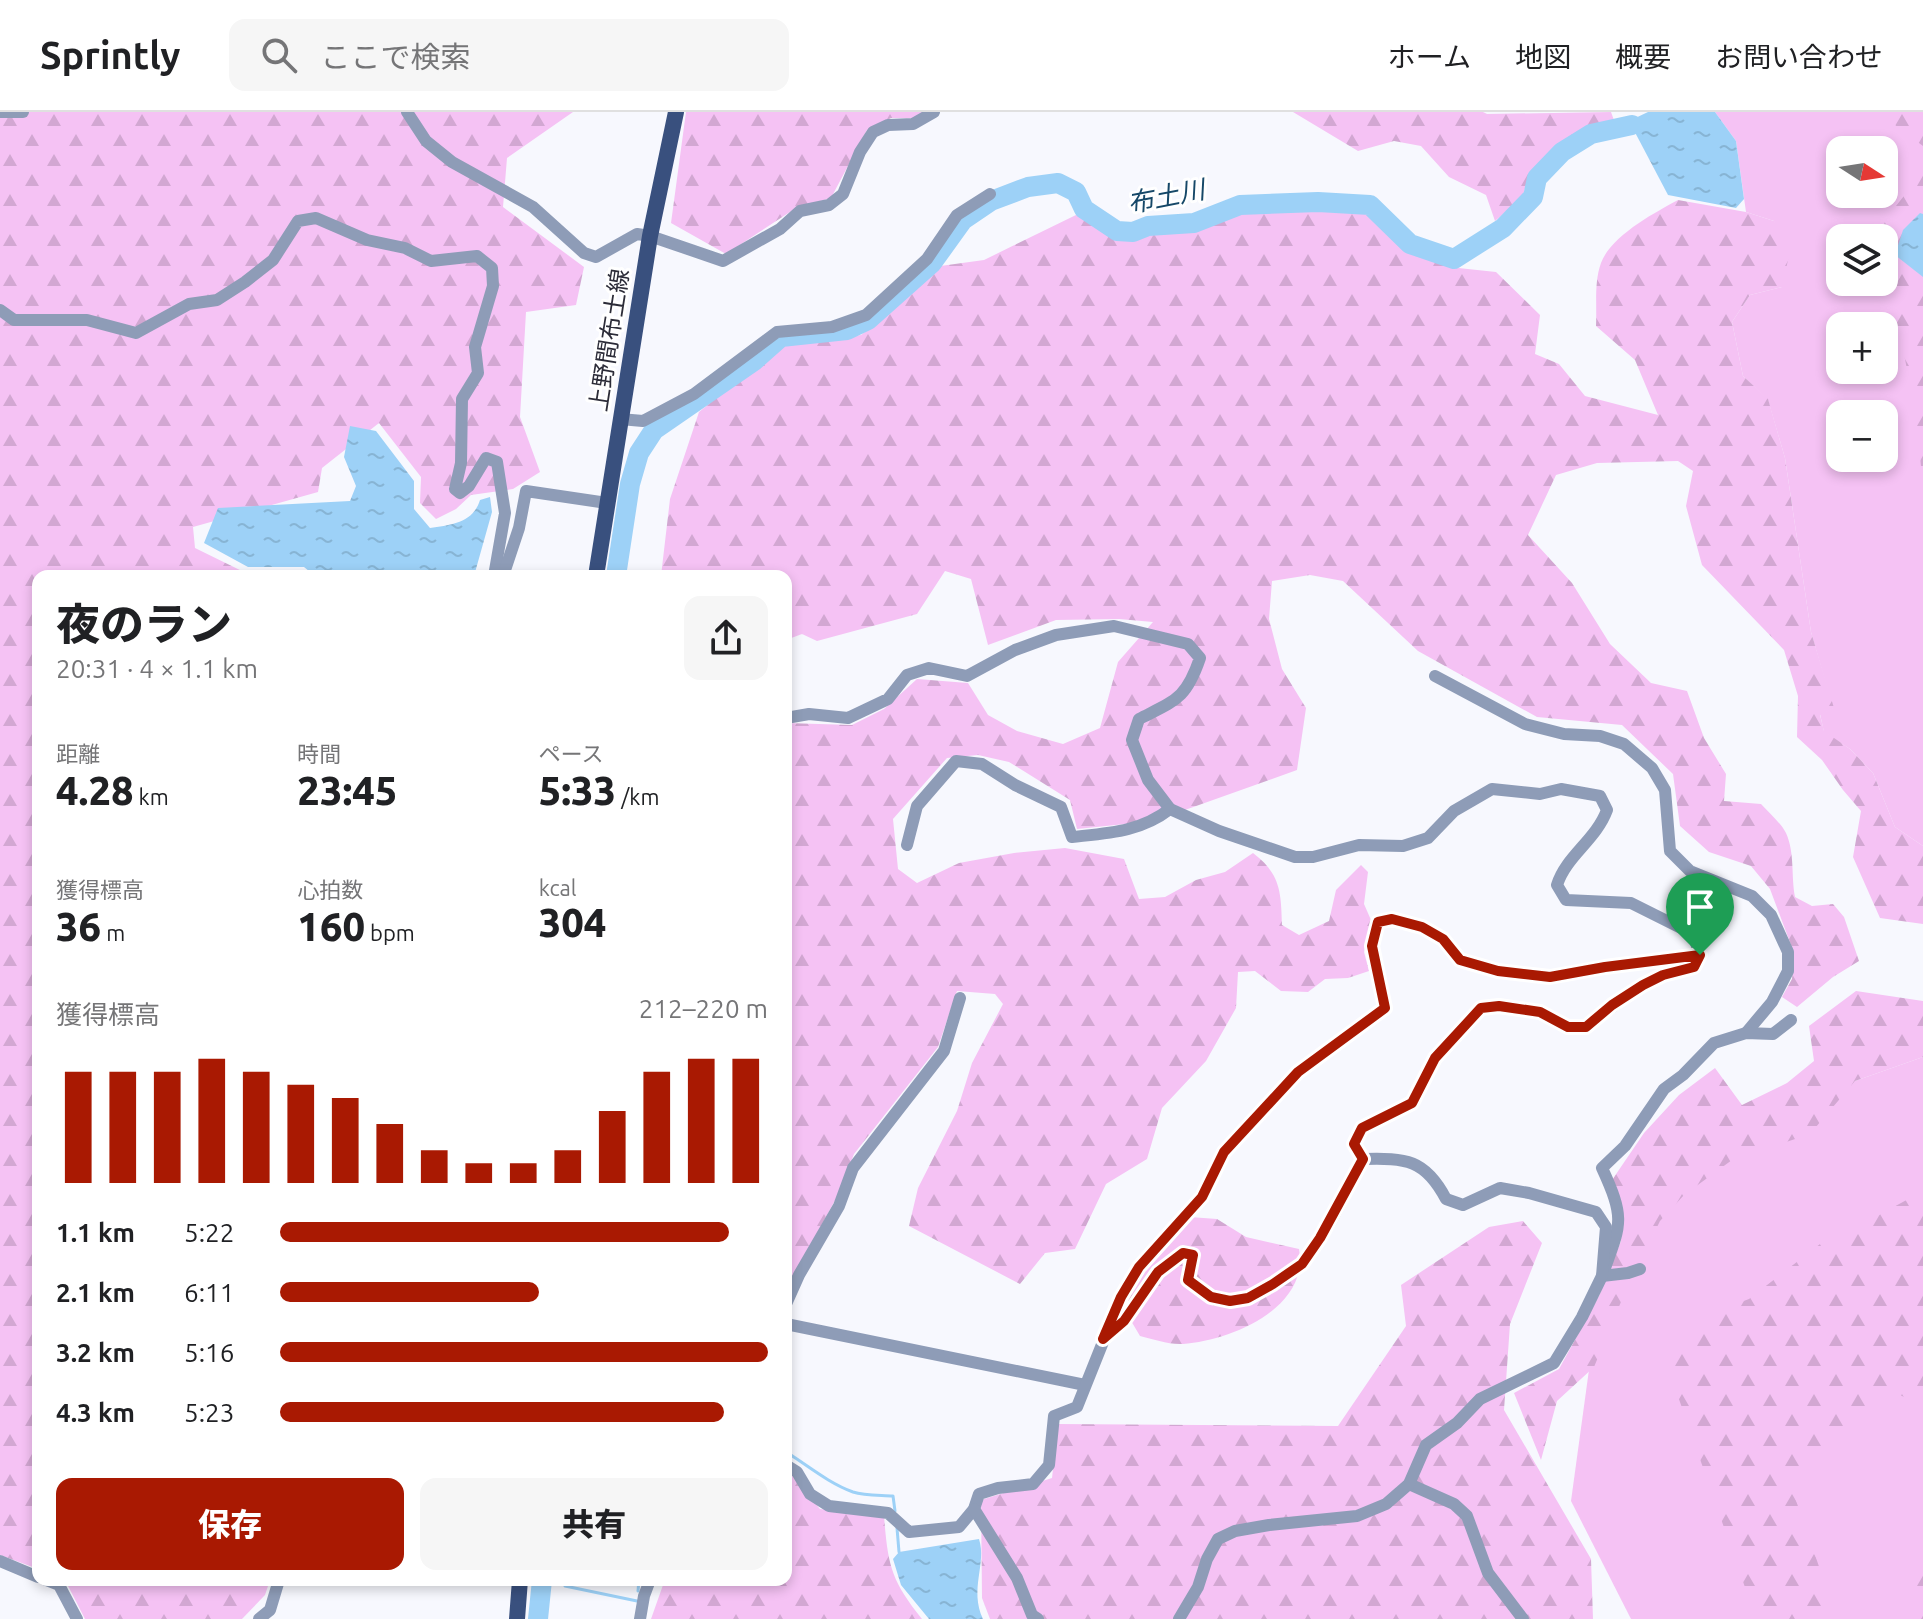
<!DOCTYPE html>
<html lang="ja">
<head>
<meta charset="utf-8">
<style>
  :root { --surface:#fff; --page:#f6f6f6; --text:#202124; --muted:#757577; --line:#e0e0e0; --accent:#a91902 }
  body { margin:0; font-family:Ubuntu,"Noto Sans JP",sans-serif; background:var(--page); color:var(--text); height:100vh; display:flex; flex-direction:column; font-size:30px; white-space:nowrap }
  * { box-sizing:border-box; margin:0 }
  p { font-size:26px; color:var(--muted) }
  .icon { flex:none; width:44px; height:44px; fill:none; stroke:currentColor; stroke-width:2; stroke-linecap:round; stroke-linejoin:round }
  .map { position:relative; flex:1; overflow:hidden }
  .sheet { position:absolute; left:32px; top:458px; width:760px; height:1016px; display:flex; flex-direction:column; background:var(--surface); border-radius:16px; box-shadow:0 4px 12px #0003 }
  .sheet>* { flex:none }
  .needle { width:52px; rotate:102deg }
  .buttons { position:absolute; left:1826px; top:24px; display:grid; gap:16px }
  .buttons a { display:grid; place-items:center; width:72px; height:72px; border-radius:16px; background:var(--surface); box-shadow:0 4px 12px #0003; font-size:40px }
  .pin { position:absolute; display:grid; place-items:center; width:68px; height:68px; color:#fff; margin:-82px -34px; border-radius:50% 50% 50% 0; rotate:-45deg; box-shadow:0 0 8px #0007 }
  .pin .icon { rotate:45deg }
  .round { display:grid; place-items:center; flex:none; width:84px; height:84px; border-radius:16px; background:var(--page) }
  .headline { display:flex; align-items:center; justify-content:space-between; height:136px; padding:0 24px }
  h1 { font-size:44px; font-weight:800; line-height:60px }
  .stats { display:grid; grid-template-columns:repeat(3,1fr); gap:12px; height:136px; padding:8px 24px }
  .stats div { display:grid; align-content:center }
  .stats b { font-size:40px; font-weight:800 }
  .stats small { font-size:22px; font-weight:400 }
  .stats p { font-size:22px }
  .chart { height:224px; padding:16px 24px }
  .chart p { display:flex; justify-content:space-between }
  .chart svg { width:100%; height:144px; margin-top:8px; stroke:var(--accent); stroke-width:6 }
  .button { display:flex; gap:16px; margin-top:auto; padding:16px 24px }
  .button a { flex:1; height:92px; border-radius:16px; background:var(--accent); color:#fff; font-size:32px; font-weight:800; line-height:92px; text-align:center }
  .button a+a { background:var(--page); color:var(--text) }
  ul { padding:0 24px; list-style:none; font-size:26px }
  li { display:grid; grid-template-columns:128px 96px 1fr; align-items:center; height:60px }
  li i { height:20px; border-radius:10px; background:var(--accent) }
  header { display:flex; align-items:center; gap:48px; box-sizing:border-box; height:112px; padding:0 40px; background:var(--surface); border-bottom:2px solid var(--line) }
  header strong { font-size:38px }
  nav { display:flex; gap:44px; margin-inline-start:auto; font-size:28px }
  .search { width:560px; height:72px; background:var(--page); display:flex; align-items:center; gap:20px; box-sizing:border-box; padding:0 28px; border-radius:16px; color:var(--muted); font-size:30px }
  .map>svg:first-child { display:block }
  .grass { fill:#f5c2f4; fill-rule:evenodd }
  .forest { fill:url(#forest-firs) }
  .water { fill:url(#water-ripples) }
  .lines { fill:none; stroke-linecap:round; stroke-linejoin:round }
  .stream { stroke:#9dd1f7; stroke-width:3 }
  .river { stroke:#9dd1f7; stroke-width:20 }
  .minor { stroke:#8e9cb7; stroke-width:12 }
  .major { stroke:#39507e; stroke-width:16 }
  .route-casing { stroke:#fff; stroke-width:16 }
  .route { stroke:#a91902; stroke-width:10 }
  .labels { text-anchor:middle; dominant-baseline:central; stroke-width:6; stroke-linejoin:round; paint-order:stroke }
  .street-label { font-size:24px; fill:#2c2c38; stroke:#fff }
  .water-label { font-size:26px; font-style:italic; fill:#164868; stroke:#fff }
</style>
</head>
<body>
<header>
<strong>Sprintly</strong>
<div class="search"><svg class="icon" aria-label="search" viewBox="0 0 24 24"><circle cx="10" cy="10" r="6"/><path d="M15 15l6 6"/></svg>ここで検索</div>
<nav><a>ホーム</a><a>地図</a><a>概要</a><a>お問い合わせ</a></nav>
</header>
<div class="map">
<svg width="1923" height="1507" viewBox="0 0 1923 1507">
  <defs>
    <pattern id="forest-firs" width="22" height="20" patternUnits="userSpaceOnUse" patternTransform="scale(2)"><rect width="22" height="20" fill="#f5c2f4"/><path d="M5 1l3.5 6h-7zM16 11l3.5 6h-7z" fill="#d2a7d2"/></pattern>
    <pattern id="water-ripples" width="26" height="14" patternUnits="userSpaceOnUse" patternTransform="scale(2)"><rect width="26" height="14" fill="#9dd1f7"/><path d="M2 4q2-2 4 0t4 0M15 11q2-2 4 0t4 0" fill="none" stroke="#87b4d4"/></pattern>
  </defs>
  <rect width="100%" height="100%" fill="#f7f8fe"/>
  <!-- grass -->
  <g class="grass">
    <path d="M1715,0H1923V734L1895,715L1873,661L1850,637L1824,620L1820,602L1833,596L1811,520L1785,346L1768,288L1743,264L1732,210L1750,183L1782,175L1774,109L1746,100L1736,29ZM1840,38H1884V82H1840ZM1840,126H1884V170H1840ZM1840,214H1884V258H1840ZM1840,302H1884V346H1840Z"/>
    <path d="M1923,945V1507H1631L1571,1389L1591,1243L1681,1067L1855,969Z"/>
  </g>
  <!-- forest -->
  <g class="forest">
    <path d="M0,0H573L507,46L503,95L584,155L576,193L526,200L520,305L540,360L513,377L471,383L456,397L436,407L420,391L421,365L379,311L322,356L318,380L193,415L195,436L248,462L303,459L307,464H38V1457L0,1443Z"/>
    <path d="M686,0H924L914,6H891L867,18L831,86L796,96L726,142L671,111Z"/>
    <path d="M1293,0H1483L1487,2L1611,0L1615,11L1576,21L1530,60L1522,86L1495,109L1486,83L1449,65L1421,34L1394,29L1358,39Z"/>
    <path d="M1896,0H1923V34L1895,13Z"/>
    <path d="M1923,60V375L1916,303L1903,237L1884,217L1899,177L1870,170H1884V126H1877L1888,104Z"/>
    <path d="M1678,88L1746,100L1774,109L1790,139L1782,175L1750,183L1732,210L1743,264L1768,287L1785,346L1811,520L1834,596L1820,603L1824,619L1850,637L1873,661L1895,715L1923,734V812L1880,806L1853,745L1861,699L1843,678L1822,648L1797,625L1798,584L1784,538L1702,453L1686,394L1693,359L1678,349L1597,351L1556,363L1528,423L1572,471L1610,532L1651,571L1687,579L1704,626L1726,662L1724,689L1761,692C1769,701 1781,711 1786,721C1795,741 1791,764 1795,785L1812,794L1833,792L1844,805L1859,849L1833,865L1797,895L1782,885L1792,867L1794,841L1770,777L1751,754L1709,740L1680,714L1673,662L1622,613L1537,605L1418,539L1343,469L1310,463L1272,469L1269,507L1282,557L1306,596L1297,658L1154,709L1077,717L1070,688L1009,650L978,643L947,646L893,707L898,757L917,771L959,751L1014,741L1065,736L1124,747L1139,787L1165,785L1196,768L1225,760L1253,741C1281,762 1281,781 1282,813L1299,823L1329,809L1336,778L1361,753L1368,760L1364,792L1371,808L1364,840L1369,859L1348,866L1325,867L1308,880L1281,879L1255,859L1238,860L1236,896L1206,949L1162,996L1147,1047L1106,1072L1075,1137L1045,1141L1020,1172L909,1114L918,1076L957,999L972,951L1003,892L995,882L957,879L938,935L854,1042L840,1079L786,1179V611L852,613L884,597L917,567L968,571L988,603L1017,619L1063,632L1100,616L1118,550L1153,510L1119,507L1056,508L988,533L971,467L945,459L917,502L817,529L802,522L786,528V464H661L670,387L699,300L781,233L861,223L888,202L933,155L984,148L1076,103L1115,124L1190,119L1246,98L1367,101L1405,137L1449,155L1496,160L1540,203L1535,242L1559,252L1585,284L1658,303L1635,248L1596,214C1597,193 1594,170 1601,151C1611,124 1654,101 1678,88Z"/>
    <path d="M1856,879L1923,889V945L1855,969L1810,1022L1732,1048L1684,1083L1660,1109L1623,1185L1594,1255L1557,1289L1541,1348L1514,1281L1559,1257L1599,1184L1621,1129L1610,1071L1644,1021L1679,983L1715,956L1742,993L1787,971L1814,949L1809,914Z"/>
    <path d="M1923,1079V1293L1888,1278L1850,1318L1815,1342L1792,1377L1823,1466L1826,1507H1763L1747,1481L1667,1253L1698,1206L1749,1187L1833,1122L1879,1103Z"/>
    <path d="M1176,1104L1217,1107L1246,1125L1299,1137C1310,1196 1230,1229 1183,1232C1169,1233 1153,1227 1140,1224L1124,1197L1146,1142Z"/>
    <path d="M1523,1109L1542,1131L1510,1212L1504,1298L1591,1447L1593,1507H990L982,1486L981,1388L1052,1366L1058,1312L1338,1314L1406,1214L1401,1173L1489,1115Z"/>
    <path d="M786,1361L791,1362L820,1397L884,1404C888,1454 891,1468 922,1507H651L663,1473L720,1471L721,1468H786Z"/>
    <path d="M1923,1448V1507H1921L1901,1472L1911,1453Z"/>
    <path d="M65,1468H270L265,1483L242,1507H85Z"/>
  </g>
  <!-- water -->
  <g class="water">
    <path d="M1648,0H1715L1736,29L1744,87L1736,96L1668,83L1629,9Z"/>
    <path d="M1920,101L1923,102V165L1895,143L1903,118Z"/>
    <path d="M350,314L376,319L414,369V397L430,416C451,413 473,411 480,388L490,385L492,400L474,464H315L304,455H248L204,431L218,396L350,389L356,374L344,345Z"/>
    <path d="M979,1427C987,1452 969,1477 983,1507H929L901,1473L893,1447L899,1440Z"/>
  </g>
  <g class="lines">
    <!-- stream -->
    <g class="stream">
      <path d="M786,1342L791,1343C812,1357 831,1372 853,1380C865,1384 881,1383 893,1384L895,1399"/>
      <path d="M897,1416L899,1440"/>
      <path d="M565,1474L637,1489"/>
      <path d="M638,1479L639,1468"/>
    </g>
    <!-- river -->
    <g class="river">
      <path d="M616,464L630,372L639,341L654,318L754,249L781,225L847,218L868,208L932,151L963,108L991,89L1028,75L1058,71L1076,80L1084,97L1117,119L1133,120L1148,114L1194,111L1240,93L1318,90L1370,93L1410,132L1454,147L1503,116L1533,85L1537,66L1562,40L1591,22L1632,13"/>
      <path d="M538,1507L542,1468"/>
    </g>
    <!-- minor -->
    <g class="minor">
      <path d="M0,0H23"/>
      <path d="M407,0L426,29L452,50L533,95L584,141L596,145L637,122L650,124L723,149L780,117L800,99L829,93L843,82L860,40L873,20L888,13L913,12L934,0"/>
      <path d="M0,198L14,208H87L136,221L189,192L217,188L245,170L273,148L298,109L316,106L367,128L405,136L431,149L477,144L492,156L493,174L475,235L478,261L462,287L461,351L455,377L460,381L469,374L486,346L497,350L505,401L494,464"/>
      <path d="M620,307L643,309L694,282L777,220L832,215L866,203L927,147L957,103L990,82"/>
      <path d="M503,464L519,416L526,379L607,391"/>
      <path d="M1435,564L1525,612L1564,622L1600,624L1624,632L1652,656L1665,678L1670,739L1690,759L1752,784L1771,803L1788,840V859L1772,890L1746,921"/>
      <path d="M786,606L809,602L848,606L888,587L907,563L929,556L967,564L1015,538L1056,523L1114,514L1188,532L1200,546C1186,587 1176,588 1139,607L1132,628L1148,668L1170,697L1219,719L1295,745H1313L1359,733L1403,734L1428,726L1454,699L1492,677L1540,682L1561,677L1600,684L1607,698C1596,728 1566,744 1557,773L1566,788L1631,791L1693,822L1700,843L1694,855C1676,860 1659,864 1642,874C1631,880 1588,914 1582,915C1565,917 1557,907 1542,901C1524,894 1500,893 1481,896L1435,946L1412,991L1362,1016L1354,1032L1363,1047"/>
      <path d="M907,733L917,694L956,649L982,652L1015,673L1061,695L1072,725C1109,721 1140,720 1170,697"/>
      <path d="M1640,1157L1628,1161L1602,1164C1621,1112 1626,1108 1602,1056L1625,1034L1664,977L1683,963L1714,931L1746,921L1773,922L1791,908"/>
      <path d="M786,1192L799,1163L839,1094L853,1056L944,939L960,886"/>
      <path d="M786,1212L1085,1273"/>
      <path d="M1105,1225L1124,1209L1158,1160L1183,1141L1193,1143L1188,1168C1196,1174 1205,1182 1214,1186C1242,1195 1284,1171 1303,1150C1328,1122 1345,1081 1363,1047"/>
      <path d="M786,1353L797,1360L810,1382L829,1394L888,1401L909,1420L959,1415L974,1397L979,1382L998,1376L1033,1372L1049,1353L1054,1304L1077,1295L1121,1185L1139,1155L1202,1085L1224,1040L1298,960L1385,896L1372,834L1378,810L1392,807L1422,815L1443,827L1460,848L1498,859L1550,865L1605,855L1700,843"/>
      <path d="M1409,1372L1454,1392L1467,1404L1488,1461L1523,1507"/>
      <path d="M974,1397L1017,1466L1032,1503L1038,1507"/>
      <path d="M0,1449L38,1465"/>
      <path d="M46,1468L59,1473L77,1507"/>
      <path d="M259,1507L270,1498L279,1468"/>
      <path d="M640,1507L644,1484L650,1468"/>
      <path d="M1179,1507L1198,1475L1207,1447L1218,1427L1235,1419L1269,1413L1357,1404L1386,1392L1409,1372L1426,1333L1457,1311L1480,1287L1554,1251L1582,1205L1602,1164L1606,1115L1596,1100L1529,1081L1500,1076L1463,1093L1446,1087C1425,1047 1406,1046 1363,1047"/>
    </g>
    <!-- major -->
    <g class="major">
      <path d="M596,464L650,124L676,0"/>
      <path d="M517,1507L520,1468"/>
    </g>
  </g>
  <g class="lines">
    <defs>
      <path id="route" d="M1392,807L1422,815L1443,827L1460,848L1498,859L1550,865L1605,855L1700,843L1694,855L1663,863L1643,873L1612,893L1586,915H1568L1540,900L1499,894L1481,896L1435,946L1412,991L1362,1016L1354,1032L1363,1047L1320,1126L1302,1152L1273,1172L1248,1186L1230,1189L1211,1185L1188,1168L1193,1143L1183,1141L1158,1160L1124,1209L1103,1227L1121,1185L1139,1155L1202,1085L1224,1040L1298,960L1385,896L1372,834L1378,810Z"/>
    </defs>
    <!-- route casing -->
    <use href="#route" class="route-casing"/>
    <!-- route -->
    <use href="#route" class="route"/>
  </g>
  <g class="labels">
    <!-- street labels -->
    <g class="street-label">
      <text transform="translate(609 228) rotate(-81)">上野間布土線</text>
    </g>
    <!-- water labels -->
    <g class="water-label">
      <text transform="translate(1166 84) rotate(-11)">布土川</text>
    </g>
  </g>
</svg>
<div class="buttons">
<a><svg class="needle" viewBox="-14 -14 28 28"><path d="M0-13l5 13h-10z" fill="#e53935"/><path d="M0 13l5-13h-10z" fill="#757577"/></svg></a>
<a><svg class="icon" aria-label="layers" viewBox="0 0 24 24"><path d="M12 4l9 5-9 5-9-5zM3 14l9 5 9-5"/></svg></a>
<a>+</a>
<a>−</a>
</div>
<div class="pin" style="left:1700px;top:843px;background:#1e9e55"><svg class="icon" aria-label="arrive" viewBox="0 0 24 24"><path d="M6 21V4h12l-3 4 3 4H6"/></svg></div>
<section class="sheet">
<div class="headline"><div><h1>夜のラン</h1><p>20:31 · 4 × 1.1 km</p></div><a class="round"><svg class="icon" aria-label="share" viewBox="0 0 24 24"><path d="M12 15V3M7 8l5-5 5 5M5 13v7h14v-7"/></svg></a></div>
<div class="stats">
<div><p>距離</p><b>4.28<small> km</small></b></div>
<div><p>時間</p><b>23:45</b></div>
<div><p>ペース</p><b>5:33<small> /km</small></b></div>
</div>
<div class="stats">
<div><p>獲得標高</p><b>36<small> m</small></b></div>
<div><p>心拍数</p><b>160<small> bpm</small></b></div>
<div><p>kcal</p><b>304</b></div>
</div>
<div class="chart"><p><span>獲得標高</span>212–220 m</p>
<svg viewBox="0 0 160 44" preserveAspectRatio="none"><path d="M5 44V10M15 44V10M25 44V10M35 44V6M45 44V10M55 44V14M65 44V18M75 44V26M85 44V34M95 44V38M105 44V38M115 44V34M125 44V22M135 44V10M145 44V6M155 44V6"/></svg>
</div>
<ul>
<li><b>1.1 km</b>5:22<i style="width:92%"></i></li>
<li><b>2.1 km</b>6:11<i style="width:53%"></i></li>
<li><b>3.2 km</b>5:16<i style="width:100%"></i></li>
<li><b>4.3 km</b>5:23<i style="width:91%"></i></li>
</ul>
<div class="button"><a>保存</a><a>共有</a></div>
</section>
</div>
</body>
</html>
